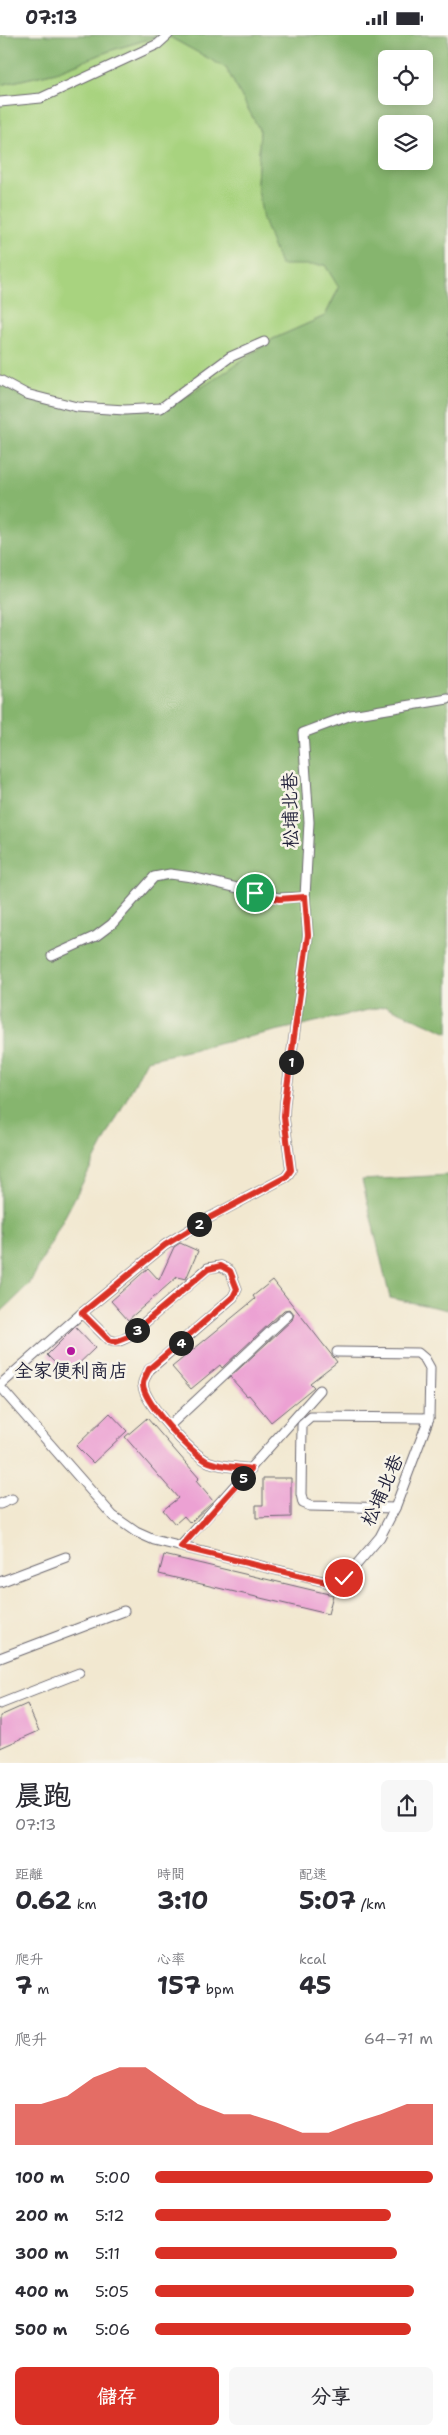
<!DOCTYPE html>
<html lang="zh-TW">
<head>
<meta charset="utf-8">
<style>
  :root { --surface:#fff; --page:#f7f7f7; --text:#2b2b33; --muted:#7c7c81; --accent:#d93025 }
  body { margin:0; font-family:"Shantell Sans","LXGW WenKai TC",sans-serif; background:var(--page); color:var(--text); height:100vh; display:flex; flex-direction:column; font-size:19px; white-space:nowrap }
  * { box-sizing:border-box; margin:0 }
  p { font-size:16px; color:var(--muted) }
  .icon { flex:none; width:28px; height:28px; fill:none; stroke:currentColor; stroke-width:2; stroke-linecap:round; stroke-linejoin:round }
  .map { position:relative; height:1728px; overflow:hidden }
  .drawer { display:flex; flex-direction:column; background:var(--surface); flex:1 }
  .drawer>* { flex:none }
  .controls { position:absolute; left:378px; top:15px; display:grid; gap:10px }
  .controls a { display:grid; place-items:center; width:55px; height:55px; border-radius:8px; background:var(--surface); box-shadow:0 2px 12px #0003; font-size:25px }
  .pin { position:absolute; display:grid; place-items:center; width:42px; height:42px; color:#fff; margin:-21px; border:2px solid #fff; border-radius:50%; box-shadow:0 1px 5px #0007 }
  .km { position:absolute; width:25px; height:25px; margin:-12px; border-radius:50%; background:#222; color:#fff; font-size:14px; line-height:25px; text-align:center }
  .round { display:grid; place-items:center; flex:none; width:52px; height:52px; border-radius:8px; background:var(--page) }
  .overview { display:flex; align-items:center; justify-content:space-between; height:85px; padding:0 15px }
  h1 { font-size:28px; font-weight:700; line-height:38px }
  .figures { display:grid; grid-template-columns:repeat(3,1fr); gap:8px; height:85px; padding:5px 15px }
  .figures div { display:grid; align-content:center }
  .figures b { font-size:25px; font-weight:700 }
  .figures small { font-size:14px; font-weight:400 }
  .figures p { font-size:14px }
  .chart { height:140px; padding:10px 15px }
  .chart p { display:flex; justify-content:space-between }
  .chart svg { width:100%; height:90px; margin-top:5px; fill:var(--accent); opacity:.7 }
  .button { display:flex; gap:10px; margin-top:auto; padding:10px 15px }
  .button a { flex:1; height:58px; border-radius:8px; background:var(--accent); color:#fff; font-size:20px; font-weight:700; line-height:58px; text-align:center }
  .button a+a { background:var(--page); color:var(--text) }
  ul { padding:0 15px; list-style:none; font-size:16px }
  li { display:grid; grid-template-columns:80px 60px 1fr; align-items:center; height:38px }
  li i { height:12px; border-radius:6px; background:var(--accent) }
  .status { display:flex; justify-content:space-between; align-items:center; height:35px; padding:0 25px; background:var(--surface); direction:ltr }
  .status svg { height:14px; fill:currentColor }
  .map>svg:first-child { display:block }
  .green { fill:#a8d37f; stroke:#657a5d }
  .forest { fill:#86b56e; stroke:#546c54; fill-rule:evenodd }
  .building { fill:#eca1d3 }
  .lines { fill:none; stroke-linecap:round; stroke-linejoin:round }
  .lane-casing { stroke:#6b676f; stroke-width:11 }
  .lane { stroke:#fff; stroke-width:9 }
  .route-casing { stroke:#fff; stroke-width:10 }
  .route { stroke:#d93025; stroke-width:6 }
  .poi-dot { fill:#b5179e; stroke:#f7f3e8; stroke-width:2 }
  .labels { text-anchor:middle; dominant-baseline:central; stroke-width:5; stroke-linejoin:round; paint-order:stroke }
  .street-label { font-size:19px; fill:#22223b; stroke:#f7f3e8 }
  .poi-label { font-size:19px; fill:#22223b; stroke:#f7f3e8 }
</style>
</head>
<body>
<div class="status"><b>07:13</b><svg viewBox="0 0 49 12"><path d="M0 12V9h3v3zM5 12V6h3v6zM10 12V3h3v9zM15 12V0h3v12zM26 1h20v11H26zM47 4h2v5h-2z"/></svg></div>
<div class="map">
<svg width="448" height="1728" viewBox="0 0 448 1728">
  <rect width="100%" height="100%" fill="#f7f3e8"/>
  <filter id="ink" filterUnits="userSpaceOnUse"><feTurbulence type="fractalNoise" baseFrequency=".02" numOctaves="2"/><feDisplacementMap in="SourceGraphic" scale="10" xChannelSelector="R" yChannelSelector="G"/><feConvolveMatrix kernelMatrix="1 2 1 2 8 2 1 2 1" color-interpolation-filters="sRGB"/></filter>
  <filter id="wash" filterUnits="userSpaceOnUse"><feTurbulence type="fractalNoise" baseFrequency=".0096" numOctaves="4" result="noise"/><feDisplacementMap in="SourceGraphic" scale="20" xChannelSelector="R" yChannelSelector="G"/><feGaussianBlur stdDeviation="1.12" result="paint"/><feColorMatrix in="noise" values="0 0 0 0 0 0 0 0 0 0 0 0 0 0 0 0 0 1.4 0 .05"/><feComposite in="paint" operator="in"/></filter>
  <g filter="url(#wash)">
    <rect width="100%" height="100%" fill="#f2e8d0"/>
    <!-- green -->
    <path class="green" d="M162,0H166L226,32L260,96L257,148L325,230L339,252L325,281L273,304L215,344L165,375L98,372L19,360L0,346V50L56,37L112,15Z"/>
    <!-- forest -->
    <g class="forest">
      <path d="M0,0H162L112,15L56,37L0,50Z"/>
      <path d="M166,0H448V998L386,971L147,1025L29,1250L0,1278V346L19,360L98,372L165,375L215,344L273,304L325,281L339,253L325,230H280L263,185L257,148L260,96L226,33ZM386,24H424V61H386ZM386,89H424V126H386Z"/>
      <path d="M448,1140V1275L390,1263L362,1145Z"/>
    </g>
    <g id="blocks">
      <!-- building -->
      <g class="building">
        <path d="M180,1208L198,1216L186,1244L177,1242L128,1285L111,1266L148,1233L159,1245L174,1212Z"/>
        <path d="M273,1245L337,1327L310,1348L314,1352L271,1387L249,1360L247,1361L230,1342L292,1285L294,1279L290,1274L284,1275L222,1333L220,1330L191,1354L172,1332L255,1264L253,1261Z"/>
        <path d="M75,1292L95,1313L67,1340L47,1320Z"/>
        <path d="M110,1378L127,1396L93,1428L76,1411Z"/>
        <path d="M147,1383L199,1443L196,1446L213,1466L190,1488L184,1481L175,1489L163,1475L178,1463L125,1402Z"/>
        <path d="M263,1443H291V1482L256,1483V1470H263Z"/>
        <path d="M164,1520L333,1560L328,1579L159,1539Z"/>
        <path d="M27,1669L39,1696L0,1713V1681Z"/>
      </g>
    </g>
  </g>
  <g filter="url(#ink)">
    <use href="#blocks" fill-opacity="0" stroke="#6b676f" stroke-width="1"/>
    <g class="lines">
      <defs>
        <g id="lane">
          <path d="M0,67L41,63L158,9L168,0"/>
          <path d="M0,345L26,359L77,372L125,375L161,373L230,322L264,307"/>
          <path d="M52,921L96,901L112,889L154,842L170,839L192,842L279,863L305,862"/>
          <path d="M82,1278L109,1305C117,1308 121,1306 128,1302L208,1233L221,1231L230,1236L237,1254L233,1262L149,1335C148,1339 143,1344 143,1349C142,1366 193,1421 209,1427C222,1432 238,1432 251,1434"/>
          <path d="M0,1350L82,1278L165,1210L209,1183L286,1142L291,1135L284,1082L285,1067L308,900L305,862L309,787L303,698L351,680L448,664"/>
          <path d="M0,1352L113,1481L136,1497L154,1505L326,1547L338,1546L351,1536L380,1502L395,1473L429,1383L430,1333L425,1324L418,1318L337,1317"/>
          <path d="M169,1391L288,1280"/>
          <path d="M0,1469L12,1464"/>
          <path d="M395,1473L310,1471L303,1468L301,1459L302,1390L311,1382L429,1383"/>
          <path d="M181,1511L320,1355"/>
          <path d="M0,1547L66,1522"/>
          <path d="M0,1623L124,1576"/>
          <path d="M0,1669L79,1638"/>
        </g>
      </defs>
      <!-- lane casing -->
      <use href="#lane" class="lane-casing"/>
      <!-- lane -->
      <use href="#lane" class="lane"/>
    </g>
  </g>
  <g class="lines" filter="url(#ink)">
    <defs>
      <path id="route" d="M255,858L279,864L305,862L308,900L285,1067L284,1082L291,1135L286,1142L209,1183L165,1210L82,1278L109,1305L115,1307L128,1302L208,1234L221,1231L230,1236L237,1254L233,1262L149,1334C148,1338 143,1344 143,1349C142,1366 193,1421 209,1427C222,1432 238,1432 251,1434L181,1512L326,1547L344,1543"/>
    </defs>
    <!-- route casing -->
    <use href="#route" class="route-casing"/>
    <!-- route -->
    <use href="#route" class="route"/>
  </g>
  <!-- markers -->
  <circle class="poi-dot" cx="71" cy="1316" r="5"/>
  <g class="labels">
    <!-- street labels -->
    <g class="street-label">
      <text transform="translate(290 775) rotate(-91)">松埔北巷</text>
      <text transform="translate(382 1455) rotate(-66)">松埔北巷</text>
    </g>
    <!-- poi labels -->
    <g class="poi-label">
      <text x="71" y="1335">全家便利商店</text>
    </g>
  </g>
</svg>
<div class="controls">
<a><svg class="icon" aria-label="locate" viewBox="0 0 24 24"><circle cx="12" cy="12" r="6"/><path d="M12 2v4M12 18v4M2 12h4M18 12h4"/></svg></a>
<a><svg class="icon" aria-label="layers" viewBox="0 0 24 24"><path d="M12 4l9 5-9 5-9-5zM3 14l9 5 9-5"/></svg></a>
</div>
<div class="pin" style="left:255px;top:858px;background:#1e9e55"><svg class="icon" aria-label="arrive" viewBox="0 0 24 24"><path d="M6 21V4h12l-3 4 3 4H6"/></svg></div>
<div class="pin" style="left:344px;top:1543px;background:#d93025"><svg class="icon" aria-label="check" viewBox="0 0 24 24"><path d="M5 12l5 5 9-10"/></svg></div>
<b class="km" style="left:291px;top:1027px">1</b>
<b class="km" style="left:199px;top:1189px">2</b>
<b class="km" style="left:137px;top:1295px">3</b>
<b class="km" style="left:181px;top:1308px">4</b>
<b class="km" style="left:243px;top:1443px">5</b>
</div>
<section class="drawer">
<div class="overview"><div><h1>晨跑</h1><p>07:13</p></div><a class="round"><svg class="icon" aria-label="share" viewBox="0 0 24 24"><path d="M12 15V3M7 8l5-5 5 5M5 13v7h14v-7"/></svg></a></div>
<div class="figures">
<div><p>距離</p><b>0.62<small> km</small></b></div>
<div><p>時間</p><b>3:10</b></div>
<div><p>配速</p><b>5:07<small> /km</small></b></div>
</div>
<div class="figures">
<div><p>爬升</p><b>7<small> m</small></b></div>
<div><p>心率</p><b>157<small> bpm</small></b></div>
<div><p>kcal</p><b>45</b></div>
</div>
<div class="chart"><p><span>爬升</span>64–71 m</p>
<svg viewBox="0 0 160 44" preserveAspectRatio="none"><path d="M0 44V24L10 24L20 20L30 11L40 6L50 6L60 15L70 24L80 29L90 29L100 33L110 38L120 38L130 33L140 29L150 24L160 24V44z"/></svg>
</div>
<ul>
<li><b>100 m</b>5:00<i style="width:100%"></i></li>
<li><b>200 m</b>5:12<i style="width:85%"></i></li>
<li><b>300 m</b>5:11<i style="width:87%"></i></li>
<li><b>400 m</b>5:05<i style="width:93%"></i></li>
<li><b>500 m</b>5:06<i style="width:92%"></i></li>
</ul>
<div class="button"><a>儲存</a><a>分享</a></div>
</section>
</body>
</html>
